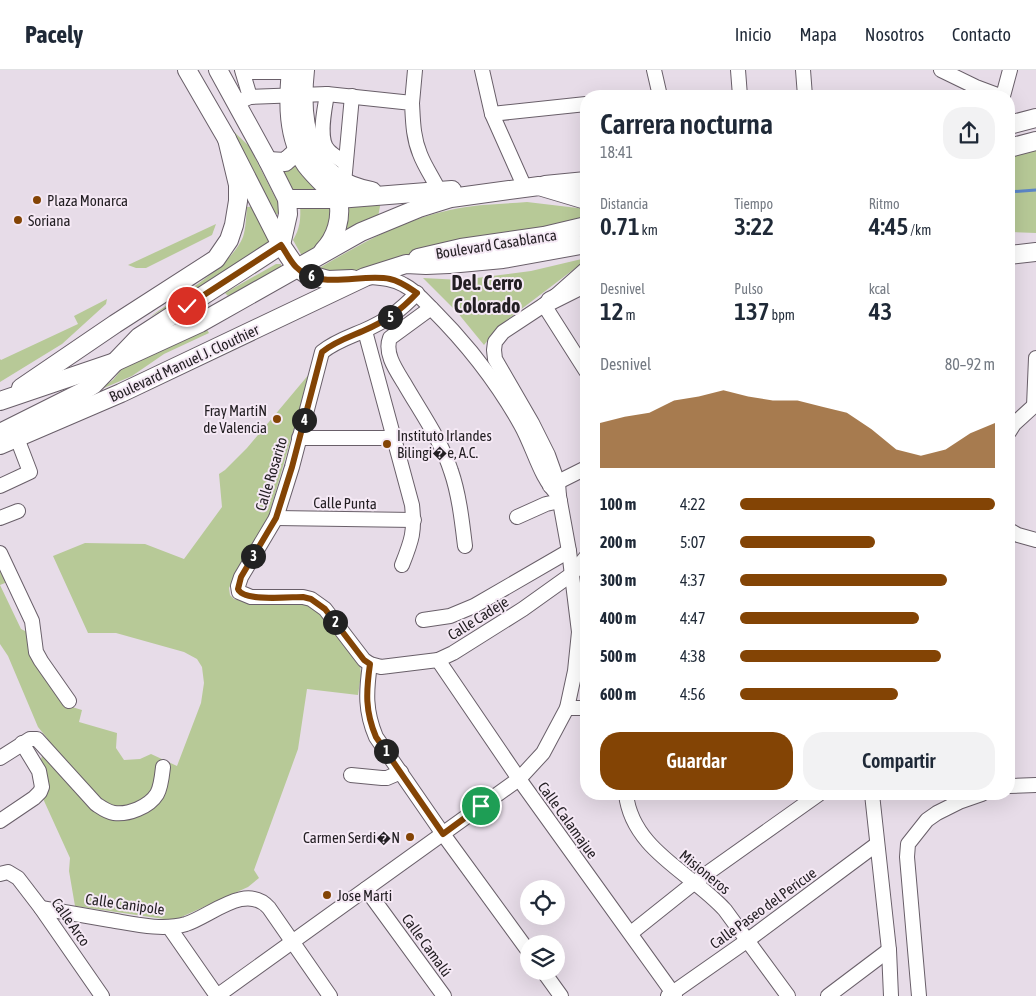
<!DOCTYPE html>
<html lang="es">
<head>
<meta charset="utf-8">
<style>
  :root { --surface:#fff; --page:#f2f2f3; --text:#1f2937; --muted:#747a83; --line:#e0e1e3; --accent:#834405 }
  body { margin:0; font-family:"Asap Condensed",sans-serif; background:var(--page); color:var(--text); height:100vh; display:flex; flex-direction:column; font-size:19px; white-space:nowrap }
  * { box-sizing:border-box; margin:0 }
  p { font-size:16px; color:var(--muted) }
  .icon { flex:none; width:28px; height:28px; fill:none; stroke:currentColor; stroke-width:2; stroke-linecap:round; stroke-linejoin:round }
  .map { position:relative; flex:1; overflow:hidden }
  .side { position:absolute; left:580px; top:20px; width:435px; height:710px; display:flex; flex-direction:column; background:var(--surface); border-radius:20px; box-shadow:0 5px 20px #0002 }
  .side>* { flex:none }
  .buttons { position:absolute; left:520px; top:810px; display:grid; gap:10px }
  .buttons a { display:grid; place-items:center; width:45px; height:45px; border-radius:50%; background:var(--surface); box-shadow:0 5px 20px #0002; font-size:25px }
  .pin { position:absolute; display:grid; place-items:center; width:42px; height:42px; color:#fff; margin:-21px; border:2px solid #fff; border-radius:50%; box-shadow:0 1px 5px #0007 }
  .km { position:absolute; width:25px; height:25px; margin:-12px; border-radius:50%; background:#222; color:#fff; font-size:14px; line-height:25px; text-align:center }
  .round { display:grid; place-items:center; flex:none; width:52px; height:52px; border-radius:20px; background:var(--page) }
  .summary { display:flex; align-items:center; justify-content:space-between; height:85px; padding:0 20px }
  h1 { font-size:28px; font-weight:600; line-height:38px }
  .stats { display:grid; grid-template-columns:repeat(3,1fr); gap:8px; height:85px; padding:5px 20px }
  .stats div { display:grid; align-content:center }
  .stats b { font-size:25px; font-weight:600 }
  .stats small { font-size:14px; font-weight:400 }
  .stats p { font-size:14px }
  .chart { height:140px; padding:10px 20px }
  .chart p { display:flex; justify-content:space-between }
  .chart svg { width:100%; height:90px; margin-top:5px; fill:var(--accent); opacity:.7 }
  .action { display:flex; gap:10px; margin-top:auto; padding:10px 20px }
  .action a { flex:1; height:58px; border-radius:20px; background:var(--accent); color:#fff; font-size:20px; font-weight:600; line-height:58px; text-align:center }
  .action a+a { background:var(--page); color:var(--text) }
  ul { padding:0 20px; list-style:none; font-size:16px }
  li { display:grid; grid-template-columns:80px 60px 1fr; align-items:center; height:38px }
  li i { height:12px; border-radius:6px; background:var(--accent) }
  header { display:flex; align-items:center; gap:30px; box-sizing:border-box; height:70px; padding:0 25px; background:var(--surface); border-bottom:1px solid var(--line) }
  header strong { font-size:24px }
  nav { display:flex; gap:28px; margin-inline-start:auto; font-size:18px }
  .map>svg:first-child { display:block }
  .green { fill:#b7c997 }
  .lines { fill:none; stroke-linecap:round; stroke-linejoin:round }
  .stream { stroke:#5c86c7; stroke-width:3 }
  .minor-casing { stroke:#695f69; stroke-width:16 }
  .major-casing { stroke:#695f69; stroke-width:20 }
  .minor { stroke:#fff; stroke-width:14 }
  .major { stroke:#fff; stroke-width:18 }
  .route-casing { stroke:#fff; stroke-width:10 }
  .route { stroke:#834405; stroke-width:6 }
  .poi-dot { fill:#834405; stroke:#f5e9f5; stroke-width:2 }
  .labels { text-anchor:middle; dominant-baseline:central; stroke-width:4; stroke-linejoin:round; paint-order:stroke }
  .poi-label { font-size:15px; fill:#221e22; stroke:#f5e9f5; text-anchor:start }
  .street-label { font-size:15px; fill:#221e22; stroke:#f5e9f5 }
  .district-label { font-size:20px; font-weight:bold; fill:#221e22; stroke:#f5e9f5 }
</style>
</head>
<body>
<header>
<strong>Pacely</strong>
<nav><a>Inicio</a><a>Mapa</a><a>Nosotros</a><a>Contacto</a></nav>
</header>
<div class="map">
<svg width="1036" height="926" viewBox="0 0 1036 926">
  <rect width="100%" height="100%" fill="#e7dce8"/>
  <!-- green -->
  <g class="green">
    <path d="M230,58L249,76L279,135L281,143L276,144Z"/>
    <path d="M1036,74V163L1009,162V81Z"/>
    <path d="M297,95L321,124L292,121L282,101Z"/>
    <path d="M381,131L378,147L346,163L349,133Z"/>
    <path d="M527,132L586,139V146L560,156L437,177L348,203L314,201C357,176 401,150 450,140C475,134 502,134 527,132Z"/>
    <path d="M331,134L332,151L321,172L302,186L293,170C300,159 301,148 300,136Z"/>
    <path d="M256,136L270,168L269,174L256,186L150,247C176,228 231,197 243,167C246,158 246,146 247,137Z"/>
    <path d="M216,154L212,165L146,198H136L128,195Z"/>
    <path d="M586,188V190L499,256L484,275L457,242L423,208L461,210L531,201Z"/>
    <path d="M276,194H281V199L228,226L225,223Z"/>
    <path d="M107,229L106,234L62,274L0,312V289L1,290L78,254L74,246Z"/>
    <path d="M206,258L209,263L164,284L132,306L97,321L113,310L124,296Z"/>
    <path d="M310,303L269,445L233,510L229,518L230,525L234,529L242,531L306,533L317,539L360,593L361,605L358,625L307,619L298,679L254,800L259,808L248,817L177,849H164L75,836L69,801L70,788L40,722V693L47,668L38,657L8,586L0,574V492L10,511L0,515L21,559L29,563L45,606L62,634L82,640L79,652L117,663L116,678L124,690L140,689L151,684L177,696L201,633L204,613L202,597L197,589L184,582L116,563H88L53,486L85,473L145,474L184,489L222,437L219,404L225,400L247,378Z"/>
  </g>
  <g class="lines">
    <!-- stream -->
    <path class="stream" d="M1009,122L1036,120"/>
    <defs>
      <g id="minor">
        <path d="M242,0L250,27"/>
        <path d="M482,0L492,44L525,118"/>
        <path d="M654,0L660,26"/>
        <path d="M738,0L740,26"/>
        <path d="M803,0L805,26"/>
        <path d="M941,0L976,17L1000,26"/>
        <path d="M243,2H290"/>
        <path d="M327,24C325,38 317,70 329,81C334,86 340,89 345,93"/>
        <path d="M1003,26L1010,0"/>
        <path d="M236,33L250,27L327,24L412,33C413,51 413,67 420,84C426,100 437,113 443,130"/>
        <path d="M412,33L415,0"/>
        <path d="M492,44L586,34"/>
        <path d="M344,113L352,26"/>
        <path d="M371,207C383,208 394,209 404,215C416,221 424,231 433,240C468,275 497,312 521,355C534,378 540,408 559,426"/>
        <path d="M417,223C400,241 386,251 363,261C349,267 334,272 322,282L292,397L276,448L241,507L238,516L239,522L251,527H303L311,529L325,539L364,590L370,594L381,597L438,590L453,583L523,539L572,504L586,487"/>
        <path d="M544,235L586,301"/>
        <path d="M431,238L390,268C384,283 396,300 404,313C420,341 441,370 451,401C459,424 462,451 465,476"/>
        <path d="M365,261L412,435C415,461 412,470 402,495"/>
        <path d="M1034,336L1036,288"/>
        <path d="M1009,362L1014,354L1036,334"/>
        <path d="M299,368H394"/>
        <path d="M0,416L30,402L17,368"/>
        <path d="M550,416L586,398"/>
        <path d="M517,447L546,434L560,431"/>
        <path d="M0,448L18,441"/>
        <path d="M276,448L414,450"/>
        <path d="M1009,460L1018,465L1036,470"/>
        <path d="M0,483L32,551L36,582L41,591L69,631"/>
        <path d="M423,550L450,546L474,536L569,481"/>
        <path d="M438,590L519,709L675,926"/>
        <path d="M370,594C366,622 365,641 376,667L443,764L529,882"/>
        <path d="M567,638H586"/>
        <path d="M0,688L30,669H37L96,734C102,738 107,742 114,743C128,745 149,737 157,724C161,717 162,706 163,697"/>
        <path d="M351,705L382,708H387L401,702"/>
        <path d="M1009,716L1036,715"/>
        <path d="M626,724C632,780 692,803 725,840L788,926"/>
        <path d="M872,724L889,880L891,926"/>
        <path d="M0,751L34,728L40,722L42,717L39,701L22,673"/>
        <path d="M0,804L8,802L18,808L41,838L102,926"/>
        <path d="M366,819L444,926"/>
        <path d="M41,838C64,842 87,846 110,850C134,854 162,861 186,854C211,846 246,812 269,838L330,926"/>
        <path d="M169,857L217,926L519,709L543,683L567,638L575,601L579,562L569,481L559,426L558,413L548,385L532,353L495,289L494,280L495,272L503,262L550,231L586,199"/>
        <path d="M631,863L695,812L819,724"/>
        <path d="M543,901L561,926"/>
        <path d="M668,926L748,870L877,774"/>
        <path d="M828,926L889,880"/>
        <path d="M919,926L907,787L908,774L927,750L937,743L959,732L982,724"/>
      </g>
      <g id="major">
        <path d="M187,0L227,69L281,175L296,197L306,204L328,210L352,209"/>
        <path d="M291,0C288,31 287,68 306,95C315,107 328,118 338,129C342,148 336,168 323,181"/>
        <path d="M305,0C299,55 308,110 372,121"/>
        <path d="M1009,55L1036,48"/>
        <path d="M1009,78L1036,71"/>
        <path d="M268,91L285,92L295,83L297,79"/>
        <path d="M545,115L586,111"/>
        <path d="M287,129H338L452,120"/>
        <path d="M1009,185L1036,182"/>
        <path d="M418,188L461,178L544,166L586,156"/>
        <path d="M550,231L576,218L586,211"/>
        <path d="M21,318L115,254L216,189L229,170L234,155L238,131V115L227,69"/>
        <path d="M0,331L115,292L200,253L361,162L419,138L451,128L539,116L586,130"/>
        <path d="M0,363L82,322L93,315L139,267L281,175L288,144L287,129L268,91L218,0"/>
        <path d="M0,375L121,323L365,207L406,194L426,195L449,194L503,189L586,174"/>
      </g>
    </defs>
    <!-- minor casing -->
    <use href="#minor" class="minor-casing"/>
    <!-- major casing -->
    <use href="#major" class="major-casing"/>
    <!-- minor -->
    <use href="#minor" class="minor"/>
    <!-- major -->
    <use href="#major" class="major"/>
  </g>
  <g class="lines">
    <defs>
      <path id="route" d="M187,236L281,175C286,182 290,191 296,197C319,221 361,203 390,209C400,211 408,217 417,223C400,241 386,251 363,261C349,267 334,272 322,282L292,397L276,448L241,507L238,519C243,532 289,527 303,527L311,529L325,539L364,590L370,594C366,622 365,641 376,667L443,764L481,736"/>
    </defs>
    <!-- route casing -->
    <use href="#route" class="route-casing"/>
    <!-- route -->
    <use href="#route" class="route"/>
  </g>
  <!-- markers -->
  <g class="poi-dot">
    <circle cx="37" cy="130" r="5"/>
    <circle cx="18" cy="150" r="5"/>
    <circle cx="277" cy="349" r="5"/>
    <circle cx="387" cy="374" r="5"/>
    <circle cx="410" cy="767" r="5"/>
    <circle cx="327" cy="825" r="5"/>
  </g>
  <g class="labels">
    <!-- poi labels -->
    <g class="poi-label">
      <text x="47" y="130">Plaza Monarca</text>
      <text x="28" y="150">Soriana</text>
      <text x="267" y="340" text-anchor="end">Fray MartiN<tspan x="267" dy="17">de Valencia</tspan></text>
      <text x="397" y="365">Instituto Irlandes<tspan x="397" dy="17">Bilingi�e, A.C.</tspan></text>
      <text x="400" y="767" text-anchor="end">Carmen Serdi�N</text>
      <text x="337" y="825">Jose Marti</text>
    </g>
    <!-- street labels -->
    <g class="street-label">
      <text transform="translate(496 174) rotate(-9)">Boulevard Casablanca</text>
      <text transform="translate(184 293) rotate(-25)">Boulevard Manuel J. Clouthier</text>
      <text transform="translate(271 404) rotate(-73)">Calle Rosarito</text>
      <text transform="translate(345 433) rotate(1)">Calle Punta</text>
      <text transform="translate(478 548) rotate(-32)">Calle Cadeje</text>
      <text transform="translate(568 750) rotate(54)">Calle Calamajue</text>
      <text transform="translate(705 802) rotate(39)">Misioneros</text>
      <text transform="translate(125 834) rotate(8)">Calle Canipole</text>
      <text transform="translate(763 838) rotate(-36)">Calle Paseo del Pericue</text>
      <text transform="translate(71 852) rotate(55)">Calle Arco</text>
      <text transform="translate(427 875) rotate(54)">Calle Camalú</text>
    </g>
    <!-- district labels -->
    <g class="district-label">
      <text x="487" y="212">Del. Cerro<tspan x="487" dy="23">Colorado</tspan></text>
    </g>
  </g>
</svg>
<div class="buttons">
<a><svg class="icon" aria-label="locate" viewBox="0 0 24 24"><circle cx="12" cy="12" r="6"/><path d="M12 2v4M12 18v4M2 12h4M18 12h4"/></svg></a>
<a><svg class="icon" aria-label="layers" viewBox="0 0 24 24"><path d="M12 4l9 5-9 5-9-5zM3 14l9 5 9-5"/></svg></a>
</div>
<div class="pin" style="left:481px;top:736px;background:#1e9e55"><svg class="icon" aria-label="arrive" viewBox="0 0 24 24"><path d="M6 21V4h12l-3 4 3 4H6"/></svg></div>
<div class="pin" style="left:187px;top:236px;background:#d93025"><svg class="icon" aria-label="check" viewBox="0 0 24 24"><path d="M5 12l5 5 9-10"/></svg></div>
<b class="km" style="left:386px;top:681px">1</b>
<b class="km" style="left:335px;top:552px">2</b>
<b class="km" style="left:253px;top:486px">3</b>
<b class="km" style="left:304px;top:350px">4</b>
<b class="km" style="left:390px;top:247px">5</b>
<b class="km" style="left:311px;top:206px">6</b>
<section class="side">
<div class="summary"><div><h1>Carrera nocturna</h1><p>18:41</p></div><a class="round"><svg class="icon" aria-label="share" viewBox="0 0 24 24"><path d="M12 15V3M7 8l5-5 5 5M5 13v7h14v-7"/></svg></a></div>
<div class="stats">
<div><p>Distancia</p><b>0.71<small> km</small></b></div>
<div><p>Tiempo</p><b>3:22</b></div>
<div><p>Ritmo</p><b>4:45<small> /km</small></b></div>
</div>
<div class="stats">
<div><p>Desnivel</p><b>12<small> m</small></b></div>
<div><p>Pulso</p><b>137<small> bpm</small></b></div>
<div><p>kcal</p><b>43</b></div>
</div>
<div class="chart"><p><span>Desnivel</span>80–92 m</p>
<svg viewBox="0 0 160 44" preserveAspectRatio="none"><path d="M0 44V22L10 19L20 17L30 11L40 9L50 6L60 9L70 11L80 11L90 14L100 17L110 25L120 35L130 38L140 35L150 27L160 22V44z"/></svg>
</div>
<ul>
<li><b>100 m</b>4:22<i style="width:100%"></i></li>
<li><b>200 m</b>5:07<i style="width:53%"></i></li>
<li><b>300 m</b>4:37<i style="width:81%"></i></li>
<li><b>400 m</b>4:47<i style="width:70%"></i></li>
<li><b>500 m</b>4:38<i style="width:79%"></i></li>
<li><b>600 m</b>4:56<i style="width:62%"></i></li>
</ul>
<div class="action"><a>Guardar</a><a>Compartir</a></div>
</section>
</div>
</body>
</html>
